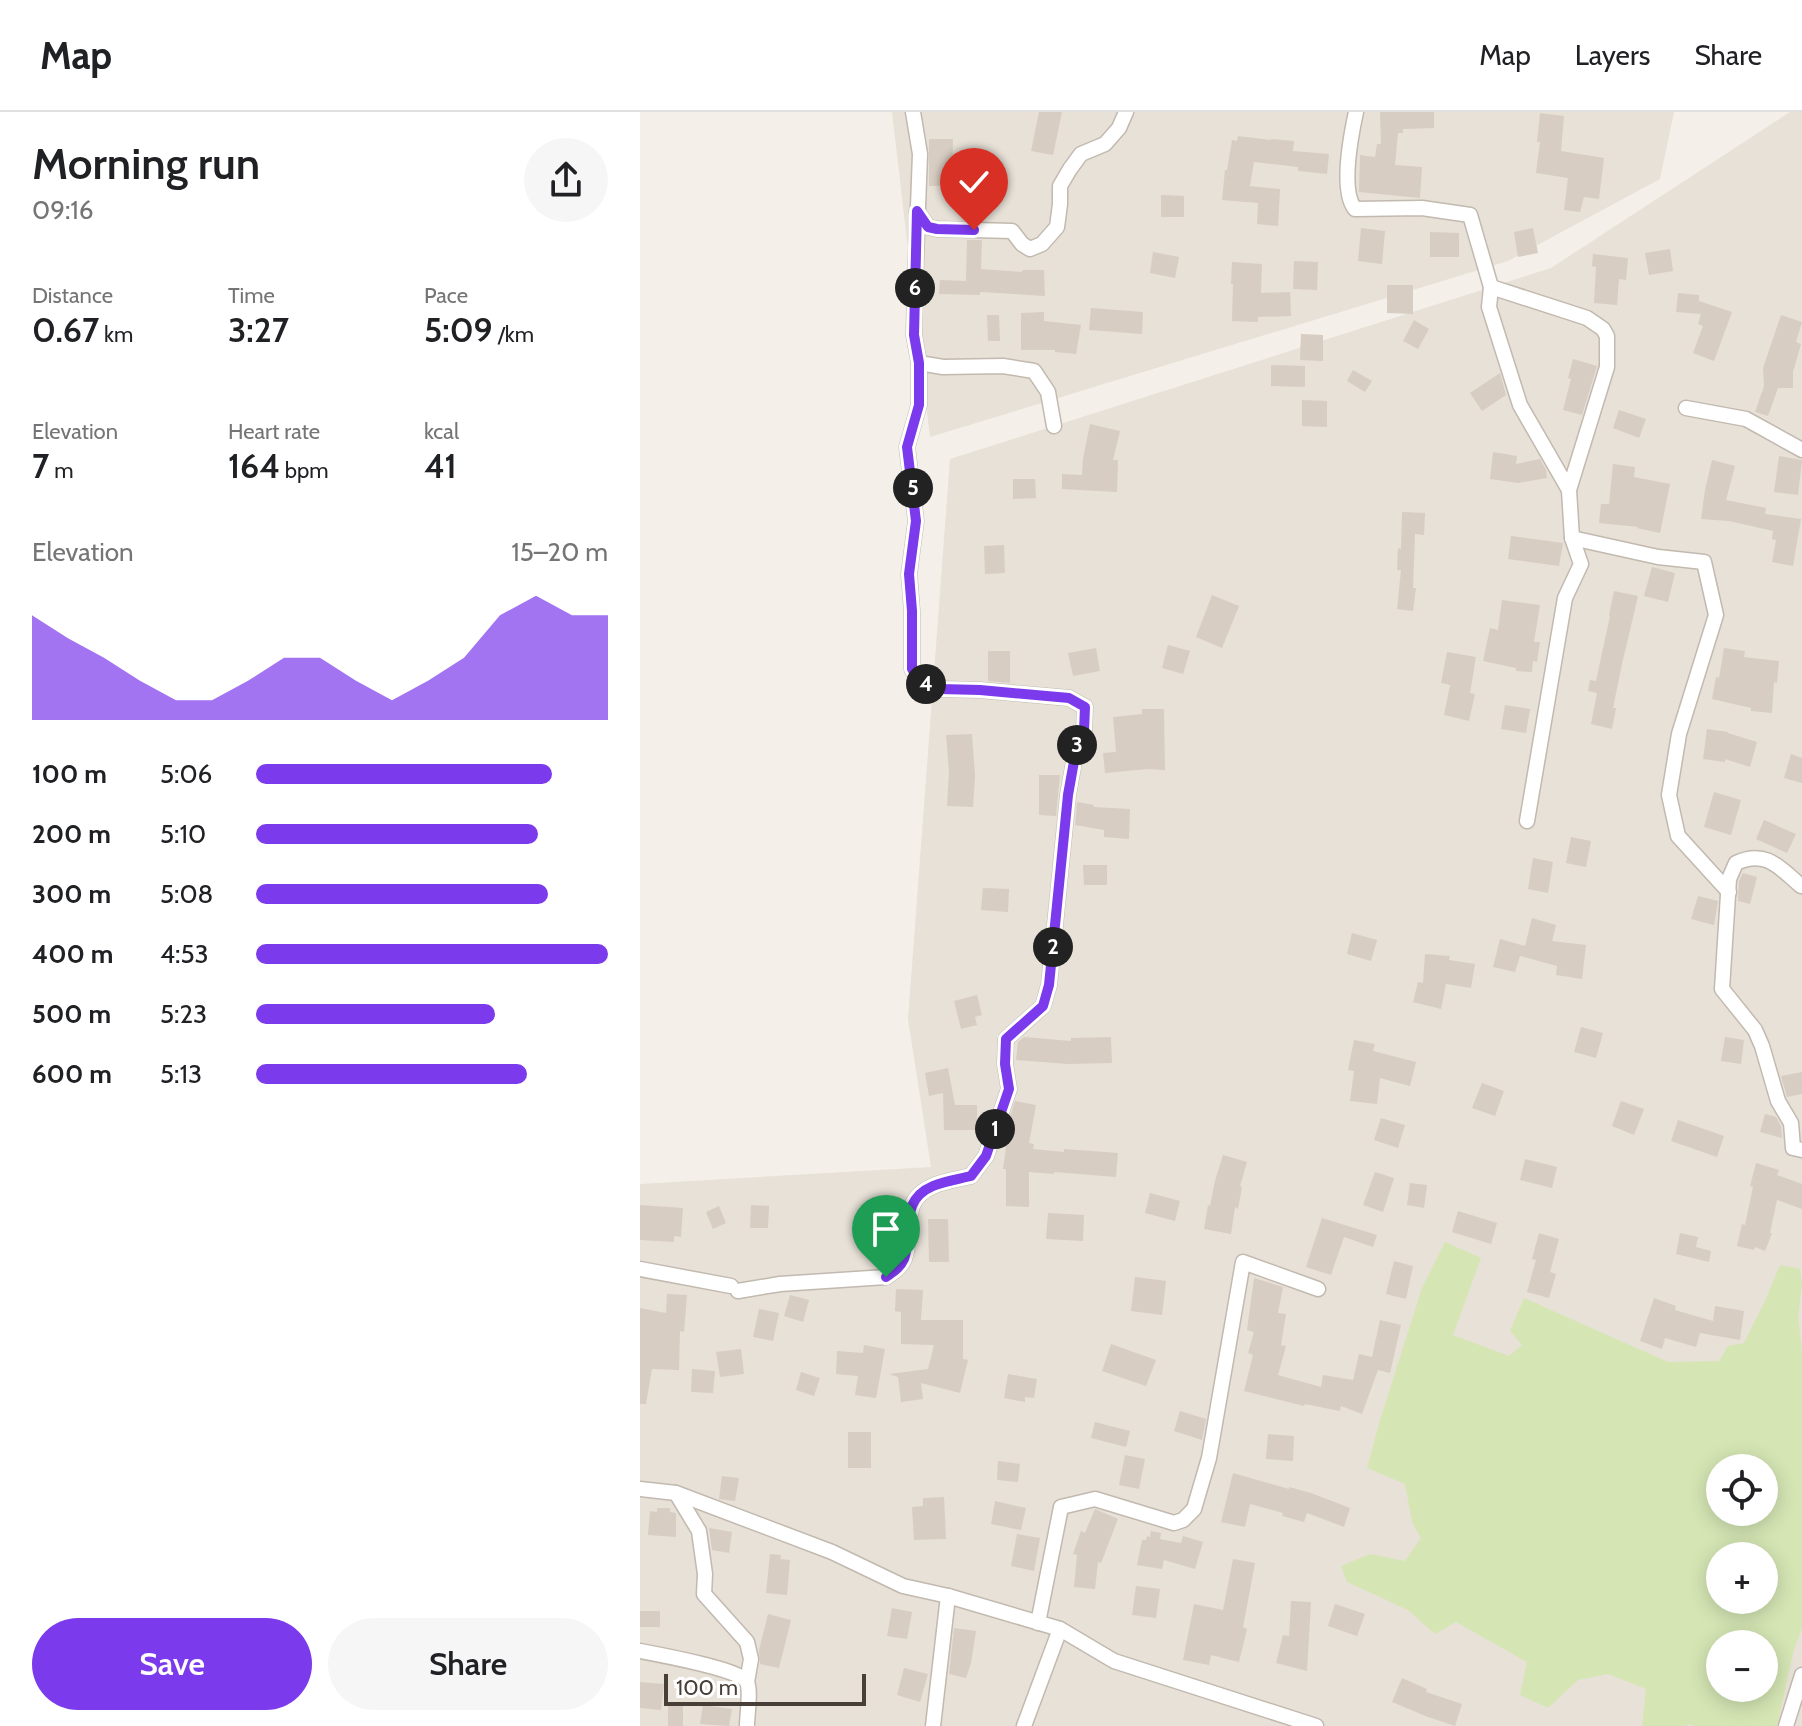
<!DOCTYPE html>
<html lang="en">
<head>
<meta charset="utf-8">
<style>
  :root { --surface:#fff; --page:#f6f6f6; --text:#202124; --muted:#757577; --line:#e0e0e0; --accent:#7c3aed }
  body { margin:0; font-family:Cabin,sans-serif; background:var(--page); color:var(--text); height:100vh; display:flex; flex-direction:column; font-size:30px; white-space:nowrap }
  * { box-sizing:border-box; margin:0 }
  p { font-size:26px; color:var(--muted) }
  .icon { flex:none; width:44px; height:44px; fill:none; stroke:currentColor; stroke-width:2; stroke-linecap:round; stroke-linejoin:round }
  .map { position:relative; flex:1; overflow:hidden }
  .details { display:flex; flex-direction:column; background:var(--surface); width:640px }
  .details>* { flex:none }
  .tools { position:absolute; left:1066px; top:1342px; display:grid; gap:16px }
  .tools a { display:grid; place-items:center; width:72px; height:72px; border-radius:50%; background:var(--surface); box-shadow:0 4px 20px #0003; font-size:40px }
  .scale { position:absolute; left:24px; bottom:20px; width:202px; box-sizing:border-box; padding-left:8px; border:4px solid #473f38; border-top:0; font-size:22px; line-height:28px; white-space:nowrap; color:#473f38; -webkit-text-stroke:6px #fff; paint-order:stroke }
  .pin { position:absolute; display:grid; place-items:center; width:68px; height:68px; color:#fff; margin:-82px -34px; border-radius:50% 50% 50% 0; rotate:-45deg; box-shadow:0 0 8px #0007 }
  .pin .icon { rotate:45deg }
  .km { position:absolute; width:40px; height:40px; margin:-20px; border-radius:50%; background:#222; color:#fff; font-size:22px; line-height:40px; text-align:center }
  .round { display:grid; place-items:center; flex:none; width:84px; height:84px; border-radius:42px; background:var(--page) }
  .summary { display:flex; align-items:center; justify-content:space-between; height:136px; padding:0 32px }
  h1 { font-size:44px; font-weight:600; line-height:60px }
  .metrics { display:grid; grid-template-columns:repeat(3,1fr); gap:12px; height:136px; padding:8px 32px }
  .metrics div { display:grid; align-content:center }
  .metrics b { font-size:34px; font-weight:600 }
  .metrics small { font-size:22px; font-weight:400 }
  .metrics p { font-size:22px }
  .chart { height:224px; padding:16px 32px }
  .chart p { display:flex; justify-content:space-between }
  .chart svg { width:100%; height:144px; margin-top:8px; fill:var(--accent); opacity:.7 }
  .action { display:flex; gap:16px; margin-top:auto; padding:16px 32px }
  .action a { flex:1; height:92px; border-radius:48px; background:var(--accent); color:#fff; font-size:32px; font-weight:600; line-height:92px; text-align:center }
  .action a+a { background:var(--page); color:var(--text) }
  ul { padding:0 32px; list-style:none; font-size:26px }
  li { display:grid; grid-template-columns:128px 96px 1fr; align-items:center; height:60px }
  li i { height:20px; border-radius:10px; background:var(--accent) }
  header { display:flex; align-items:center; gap:48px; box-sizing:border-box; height:112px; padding:0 40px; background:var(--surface); border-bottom:2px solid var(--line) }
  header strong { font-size:38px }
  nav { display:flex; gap:44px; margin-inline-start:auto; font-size:28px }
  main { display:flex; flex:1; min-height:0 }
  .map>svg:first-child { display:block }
  .residential { fill:#e7e1d7; fill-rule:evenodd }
  .green { fill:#d5e6b4; fill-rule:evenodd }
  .building { fill:#d8cdc2 }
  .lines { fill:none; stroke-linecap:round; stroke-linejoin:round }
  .minor-casing { stroke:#c2b9af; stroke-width:17 }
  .minor { stroke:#fff; stroke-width:14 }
  .route-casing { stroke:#fff; stroke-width:16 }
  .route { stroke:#7c3aed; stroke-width:10 }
</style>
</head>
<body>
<header>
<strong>Map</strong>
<nav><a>Map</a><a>Layers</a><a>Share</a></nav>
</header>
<main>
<section class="details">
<div class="summary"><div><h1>Morning run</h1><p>09:16</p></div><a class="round"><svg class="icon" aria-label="share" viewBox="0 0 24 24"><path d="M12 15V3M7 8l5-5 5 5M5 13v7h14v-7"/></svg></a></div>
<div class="metrics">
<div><p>Distance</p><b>0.67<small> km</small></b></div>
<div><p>Time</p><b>3:27</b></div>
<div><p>Pace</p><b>5:09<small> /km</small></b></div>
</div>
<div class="metrics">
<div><p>Elevation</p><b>7<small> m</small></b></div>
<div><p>Heart rate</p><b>164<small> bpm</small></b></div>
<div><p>kcal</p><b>41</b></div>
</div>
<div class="chart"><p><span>Elevation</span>15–20 m</p>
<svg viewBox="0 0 160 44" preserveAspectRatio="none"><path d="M0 44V12L10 19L20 25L30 32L40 38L50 38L60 32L70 25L80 25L90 32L100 38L110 32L120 25L130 12L140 6L150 12L160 12V44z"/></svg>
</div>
<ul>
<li><b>100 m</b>5:06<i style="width:84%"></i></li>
<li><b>200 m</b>5:10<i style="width:80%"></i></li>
<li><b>300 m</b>5:08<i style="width:83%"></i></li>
<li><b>400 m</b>4:53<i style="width:100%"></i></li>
<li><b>500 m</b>5:23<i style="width:68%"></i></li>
<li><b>600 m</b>5:13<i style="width:77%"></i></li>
</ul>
<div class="action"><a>Save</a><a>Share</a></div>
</section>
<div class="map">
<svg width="1162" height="1614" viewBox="0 0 1162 1614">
  <rect width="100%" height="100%" fill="#f4efe9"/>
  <!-- residential -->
  <g class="residential">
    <path d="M252,0H1034L1020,67L868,149L290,325Z"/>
    <path d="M1150,0H1162V1614H0V1072L291,1055L268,907L310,347L911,156ZM1080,1356H1124V1400H1080ZM1080,1444H1124V1488H1080ZM1080,1532H1124V1576H1080Z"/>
  </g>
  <!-- green -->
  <path class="green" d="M805,1130L841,1146L813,1223L869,1244L882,1233L870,1219L884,1186L1028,1250L1079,1249L1088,1234L1104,1231L1125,1189L1140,1153L1160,1157L1162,1172L1158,1205L1162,1239V1516L1154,1537L1137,1614H1055L1048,1612L1047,1614H1002L1006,1577L968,1562L938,1568L908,1596L880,1583L887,1550L816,1510L795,1522L768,1498L707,1470L701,1454L730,1442L765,1449L781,1426L772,1410L765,1372L727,1356L740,1308L782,1176ZM1080,1356H1124V1400H1080ZM1080,1444H1124V1488H1080ZM1080,1532H1124V1576H1080Z"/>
  <!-- building -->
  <g class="building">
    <path d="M399,0H422L413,43L391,39Z"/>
    <path d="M740,0H794V16L763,17V21H758L755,53L782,55L780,86L719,80L720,43L735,45L737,32H741Z"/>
    <path d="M900,1L924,4L921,39L964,46L959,87L944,85L940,100L924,98L928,66L896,61L900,30H897Z"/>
    <path d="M598,24L631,28V27L654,29L653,39L689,42L687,62L658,59V55L614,50L610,74L640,77L638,114L617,112L618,91L582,88L585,58H587L592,28L597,29Z"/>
    <path d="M289,27H313L312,73L289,74Z"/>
    <path d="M521,83L544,84V105H521Z"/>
    <path d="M721,116L745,119L742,152L718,149Z"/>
    <path d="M893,116L898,141L878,145L874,120Z"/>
    <path d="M790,120L819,121V145H790Z"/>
    <path d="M327,128H342L341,157L382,160V158H404L405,184L340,180V183L299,182L300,168L326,169Z"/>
    <path d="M1030,137L1033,159L1009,163L1005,141Z"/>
    <path d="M513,140L539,145L535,166L510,161Z"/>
    <path d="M953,142L988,146L986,168L979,167L977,193L954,191L956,155L952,154Z"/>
    <path d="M654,149L678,150L677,178L653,177Z"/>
    <path d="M592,150L622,152L621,181L650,180L651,204L618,205V210L592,209L593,172H591Z"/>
    <path d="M747,173H773V202L747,201Z"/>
    <path d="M1038,181L1059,183V189L1092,200L1074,249L1053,241L1063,214L1058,212L1061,202L1036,200Z"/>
    <path d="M451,196L503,200L502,222L449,218Z"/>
    <path d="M404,200V209L441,213L436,242L415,240V238H381V201Z"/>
    <path d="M347,203H359L360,229H348Z"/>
    <path d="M1141,203L1162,210L1156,230L1161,232L1153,260V276H1138L1128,304L1115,300L1124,274L1123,256Z"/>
    <path d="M774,208L789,217L778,237L763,229Z"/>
    <path d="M661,222L683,223V249L660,248Z"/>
    <path d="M933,247L957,254L942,303L923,298L931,267L928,266Z"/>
    <path d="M631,253L665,254V275L631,274Z"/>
    <path d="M713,258L732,269L725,280L707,269Z"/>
    <path d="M860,261L866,283L842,299L830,281Z"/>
    <path d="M662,288L687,289V315L662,314Z"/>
    <path d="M979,298L1006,307L999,326L973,316Z"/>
    <path d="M450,312L480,319L473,348H478L477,380L422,377V362L442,363L443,347Z"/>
    <path d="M853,340L877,344L876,352L900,347L906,358L907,366L878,371L850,367Z"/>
    <path d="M1139,344L1162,348L1158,383L1134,380Z"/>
    <path d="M1072,348L1095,354L1086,388L1126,396L1125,402L1161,407L1153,454L1132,450L1136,428L1132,427L1133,419L1089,409L1061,407L1065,378Z"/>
    <path d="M973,352L995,355L994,365L1030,372L1020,421L997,416L998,415L959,411L961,392H969Z"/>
    <path d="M373,367H395L396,386L373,387Z"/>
    <path d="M762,400L785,401L784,423L775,422L773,476H776L773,499L757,497L761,458H757L758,436L761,437Z"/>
    <path d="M871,424L923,431L919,454L868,447Z"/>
    <path d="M364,433L365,461L345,462L344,434Z"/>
    <path d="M1012,455L1035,461L1028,490L1004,484Z"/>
    <path d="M974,479L998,484L982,552L973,596H976L972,617L951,612L957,581L948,579L950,568L956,569L970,504L969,503Z"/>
    <path d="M572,483L599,494L582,536L556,525Z"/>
    <path d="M862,488L900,493L894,530H900L897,550L893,549L892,560L876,559V556L843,549L850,516L858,518Z"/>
    <path d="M528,533L550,539L543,562L522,556Z"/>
    <path d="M456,536L460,559L433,564L428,541Z"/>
    <path d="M1084,536L1105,539L1104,545L1139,549L1137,571L1134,570L1132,601L1111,599V596L1072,587L1076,565L1079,566Z"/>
    <path d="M348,539H370V571L348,569Z"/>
    <path d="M807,540L836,545L830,581L835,582L829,609L804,603L810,573L801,571Z"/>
    <path d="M865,593L890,597L886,621L861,617Z"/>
    <path d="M502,597H524L525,658L508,657L465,661L463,641L476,640L473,605L502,602Z"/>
    <path d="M1067,617L1088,620V621L1117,630L1110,655L1085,647V650L1063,647Z"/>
    <path d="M332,622L335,664L333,695L307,694L309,660L306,623Z"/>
    <path d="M1151,642L1162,646V671L1144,666Z"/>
    <path d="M399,663H420L416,704L399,703Z"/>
    <path d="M1074,680L1101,688L1091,723L1064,715Z"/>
    <path d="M437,690L454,693L453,695L490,697L489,727L464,725V718L435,713Z"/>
    <path d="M1124,708L1156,722L1147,741L1116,727Z"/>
    <path d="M931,725L951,729L946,755L926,751Z"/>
    <path d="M893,746L913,750L908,781L888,777Z"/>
    <path d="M443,753H467V773H444Z"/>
    <path d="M1103,761L1117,765L1110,792L1098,789L1099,769Z"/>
    <path d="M343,776L369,777L368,800L341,798Z"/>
    <path d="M1058,784L1078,789L1074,813L1051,807Z"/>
    <path d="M892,806L916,813L912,829L946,833L942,867L916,863L917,854L880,844L875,860L853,855L860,827L885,834Z"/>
    <path d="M712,821L737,828L731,849L707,842Z"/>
    <path d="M785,842L810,844L809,848L835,852L831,876L806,872L801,897L773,890L778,870L783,871Z"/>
    <path d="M337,883L342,903L335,905L337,913L321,917L314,889Z"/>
    <path d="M941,915L963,921L956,946L934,940Z"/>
    <path d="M384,925L431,929V926L471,925L472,951L428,952L376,948L378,930Z"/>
    <path d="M1085,925L1104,928L1101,952L1081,949Z"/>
    <path d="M714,928L735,932L733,939L776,950L770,974L740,966L737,992L710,989L714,959L708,958Z"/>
    <path d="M308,956L315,993H337V1018H304L303,981L289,984L285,961Z"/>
    <path d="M1162,960V982L1147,985L1141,964Z"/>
    <path d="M842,971L864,979L855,1004L832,996Z"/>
    <path d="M375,989L396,993L389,1031L394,1032L393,1037L424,1040V1037L478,1041L476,1065L414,1060V1062L389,1060V1095L366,1094V1057H363L369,1014H367Z"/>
    <path d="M981,989L1004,997L994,1023L972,1014Z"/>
    <path d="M1125,1002L1136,1005L1141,1014L1142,1026L1120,1020Z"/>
    <path d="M741,1006L765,1013L758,1036L734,1028Z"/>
    <path d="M1038,1008L1084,1024L1077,1045L1031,1029Z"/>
    <path d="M583,1043L607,1050L600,1074L602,1075L598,1097L595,1095L591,1122L564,1117L568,1093L570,1094L575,1069Z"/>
    <path d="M885,1047L917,1055L912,1076L880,1068Z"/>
    <path d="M1116,1051L1139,1058L1137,1063L1162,1072V1097L1137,1088L1130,1121H1132L1125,1139L1115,1135L1114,1138L1097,1134L1102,1112L1105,1113L1113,1075L1110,1074Z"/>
    <path d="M735,1060L754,1066L743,1100L723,1093Z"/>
    <path d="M770,1071L787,1073L784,1096L767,1093Z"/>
    <path d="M510,1081L540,1089L535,1109L505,1101Z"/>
    <path d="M0,1093L43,1096L41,1125L34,1124V1130L0,1128Z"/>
    <path d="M111,1093L129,1094L128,1116H110Z"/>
    <path d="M79,1094L86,1111L73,1117L66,1100Z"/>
    <path d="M818,1099L857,1111L851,1132L812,1120Z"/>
    <path d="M408,1101L444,1103L443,1129L406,1127Z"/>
    <path d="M682,1106L737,1123L733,1135L704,1125L691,1163L666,1155Z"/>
    <path d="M288,1107H308L309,1150H289Z"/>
    <path d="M230,1110L250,1115L246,1131L226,1125Z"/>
    <path d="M899,1121L919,1127L910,1160L916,1162L909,1186L887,1180L896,1148L892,1147Z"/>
    <path d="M1040,1121L1058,1125L1056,1135L1071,1139L1069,1150L1036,1142Z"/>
    <path d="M754,1149L773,1154L766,1187L746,1182Z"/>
    <path d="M495,1165L526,1169L522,1203L491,1199Z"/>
    <path d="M614,1166L643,1175L638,1201L646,1202L641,1233L646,1234L638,1263L681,1275L683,1263L713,1268L719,1242L732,1245L740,1208L761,1213L750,1261L738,1258L722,1302L701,1294L700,1299L665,1292L664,1294L604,1279L613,1243L608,1241L614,1220L607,1218Z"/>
    <path d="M256,1177L283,1178L281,1208H323V1247L328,1248L320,1281L281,1271L283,1287L261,1290L258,1265L249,1262L288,1257L294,1233L261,1232V1200L255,1199Z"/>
    <path d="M27,1182L47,1183L44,1220L40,1219L39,1258L12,1257L6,1292H0V1196L26,1201Z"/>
    <path d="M150,1183L169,1188L163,1210L144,1204Z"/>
    <path d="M1014,1186L1036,1194L1035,1198L1073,1209L1075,1194L1104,1199L1100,1228L1060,1221L1056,1235L1025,1226L1022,1237L1000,1229Z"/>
    <path d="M119,1197L139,1201L133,1229L113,1225Z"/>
    <path d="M471,1232L516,1248L506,1274L462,1259Z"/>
    <path d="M224,1233L245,1237L236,1286L215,1283L218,1264L196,1262L197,1239L223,1241Z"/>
    <path d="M101,1237L104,1262L80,1265L76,1240Z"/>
    <path d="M52,1257L75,1259L73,1281L51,1280Z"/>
    <path d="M161,1260L180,1266L174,1284L156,1278Z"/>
    <path d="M368,1262L397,1267L394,1286L385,1285V1290L364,1286Z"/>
    <path d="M540,1299L566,1307L562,1328L534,1319Z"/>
    <path d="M455,1310L490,1319L486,1335L451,1326Z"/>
    <rect x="208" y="1320" width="23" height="36"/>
    <path d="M628,1322L654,1324L653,1349L626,1347Z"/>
    <path d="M485,1343L505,1347L499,1377L479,1373Z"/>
    <path d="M358,1349L380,1352L378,1370L357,1368Z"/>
    <path d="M593,1361L649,1377V1375L671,1381L710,1396L704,1415L667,1401L664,1410L642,1404L643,1401L610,1392L605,1415L581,1410Z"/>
    <path d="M82,1364L99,1366L95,1389L79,1387Z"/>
    <path d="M304,1385L306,1427L274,1428L272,1395L283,1394V1386Z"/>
    <path d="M355,1389L386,1396L381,1418L351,1412Z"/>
    <path d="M17,1396H30V1400L36,1401V1425L8,1423L10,1399L17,1400Z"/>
    <path d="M455,1397L478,1407L461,1451L458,1450L455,1477L434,1475L437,1443L433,1442L441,1419L445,1421Z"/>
    <path d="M69,1416L92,1420L89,1441L72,1438Z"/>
    <path d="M511,1419L521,1421L520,1427L541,1431L543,1424L563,1430L555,1457L524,1448L522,1457L497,1453L502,1428H506L507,1424L510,1425Z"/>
    <path d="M377,1422L400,1426L394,1459L371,1454Z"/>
    <path d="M130,1442L141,1443L140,1447L150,1448L147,1483L126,1481Z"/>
    <path d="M593,1447L615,1451L603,1515L607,1517L599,1550L571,1543L569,1553L543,1548L554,1492L583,1498Z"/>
    <path d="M496,1474L520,1477L516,1506L492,1503Z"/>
    <path d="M651,1489L671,1490L667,1559L636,1551L643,1523L649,1524Z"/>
    <path d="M695,1492L725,1502L717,1524L688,1514Z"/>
    <path d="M252,1496L272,1500L267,1527L247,1524Z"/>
    <rect x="0" y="1499" width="20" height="16"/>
    <path d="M128,1502L151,1508L139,1556L120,1552L119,1538Z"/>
    <path d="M314,1516L336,1519L331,1551L326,1566L309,1562Z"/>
    <path d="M264,1556L288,1562L280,1590L257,1583Z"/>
    <path d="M762,1566L787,1577L786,1580L822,1592L815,1614L788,1605L752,1590Z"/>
    <path d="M0,1570L24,1572L21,1598L0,1596Z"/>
    <rect x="28" y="1591" width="15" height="23"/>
    <path d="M63,1593L92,1597L89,1614L60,1612Z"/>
  </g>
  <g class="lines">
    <defs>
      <g id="minor">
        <path d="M716,0C711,23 700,79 715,97L782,96L830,103L851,175L849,195L880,293L929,378"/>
        <path d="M277,99L288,115L297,117L372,119L382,132L390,137L402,132L417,115L420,92V74L430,57L441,42L465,32L479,16L486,0"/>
        <path d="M851,175L947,206L963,217L967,224V255L929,378L932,426L941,452L925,486L887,709"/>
        <path d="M279,251L303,255L363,254L394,259L408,280L414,314"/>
        <path d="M1046,296L1106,307L1162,338"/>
        <path d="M932,426L1018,445L1064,450L1076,503L1039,622L1029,683L1038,724L1089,780"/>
        <path d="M1161,774C1140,756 1126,737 1096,751L1089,767L1082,877L1115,918L1122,934L1138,989L1151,1011L1153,1036L1162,1038"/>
        <path d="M0,1157L91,1174"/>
        <path d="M98,1179L140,1172L246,1165C253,1160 260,1156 264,1147C274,1120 258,1089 293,1074C304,1069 319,1067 331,1064L346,1044L369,977L365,952L366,927L403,894L409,873L428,683L438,627L444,619L445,595L429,586L340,578L300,577L280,570L272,557V499L269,462L276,409L267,335L279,293V251L274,223L275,174L280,42L273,0"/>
        <path d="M0,1377L36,1381L192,1440L263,1474L308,1484L420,1517L474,1549L676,1614"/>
        <path d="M36,1381L59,1419L65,1462L64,1482L107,1530L111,1547L107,1570"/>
        <path d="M398,1511L421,1395L455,1387L534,1411L543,1408L554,1397L569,1346L603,1150L678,1177"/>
        <path d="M0,1539C16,1542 103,1558 107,1570C111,1579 107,1603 107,1614"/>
        <path d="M293,1614L308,1484"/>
        <path d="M384,1614L420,1517"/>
        <path d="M1146,1614L1162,1563"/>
      </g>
    </defs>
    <!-- minor casing -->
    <use href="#minor" class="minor-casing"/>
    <!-- minor -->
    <use href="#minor" class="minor"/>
  </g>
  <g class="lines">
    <defs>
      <path id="route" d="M246,1165C253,1160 260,1156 264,1147C274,1120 258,1089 293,1074C304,1069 319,1067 331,1064L346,1044L369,977L365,952L366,927L403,894L409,873L428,683L438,627L444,619L445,595L429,586L340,578L300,577L280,570L272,557V499L269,462L276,409L267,335L279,293V251L274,223L277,99L288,115L297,117L334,118"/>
    </defs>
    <!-- route casing -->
    <use href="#route" class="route-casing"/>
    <!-- route -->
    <use href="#route" class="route"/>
  </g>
</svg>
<div class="tools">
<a><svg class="icon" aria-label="locate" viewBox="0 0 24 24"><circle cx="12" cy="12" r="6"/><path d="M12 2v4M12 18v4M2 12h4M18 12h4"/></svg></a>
<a>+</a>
<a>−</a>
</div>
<div class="scale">100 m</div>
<div class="pin" style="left:246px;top:1165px;background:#1e9e55"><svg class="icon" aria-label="arrive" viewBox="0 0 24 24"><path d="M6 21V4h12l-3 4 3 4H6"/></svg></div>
<div class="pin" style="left:334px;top:118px;background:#d93025"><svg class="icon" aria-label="check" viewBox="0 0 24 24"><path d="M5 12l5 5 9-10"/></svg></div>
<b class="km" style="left:355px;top:1017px">1</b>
<b class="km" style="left:413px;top:835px">2</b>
<b class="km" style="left:437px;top:633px">3</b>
<b class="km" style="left:286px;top:572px">4</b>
<b class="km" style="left:273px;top:376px">5</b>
<b class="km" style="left:275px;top:176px">6</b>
</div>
</main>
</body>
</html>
